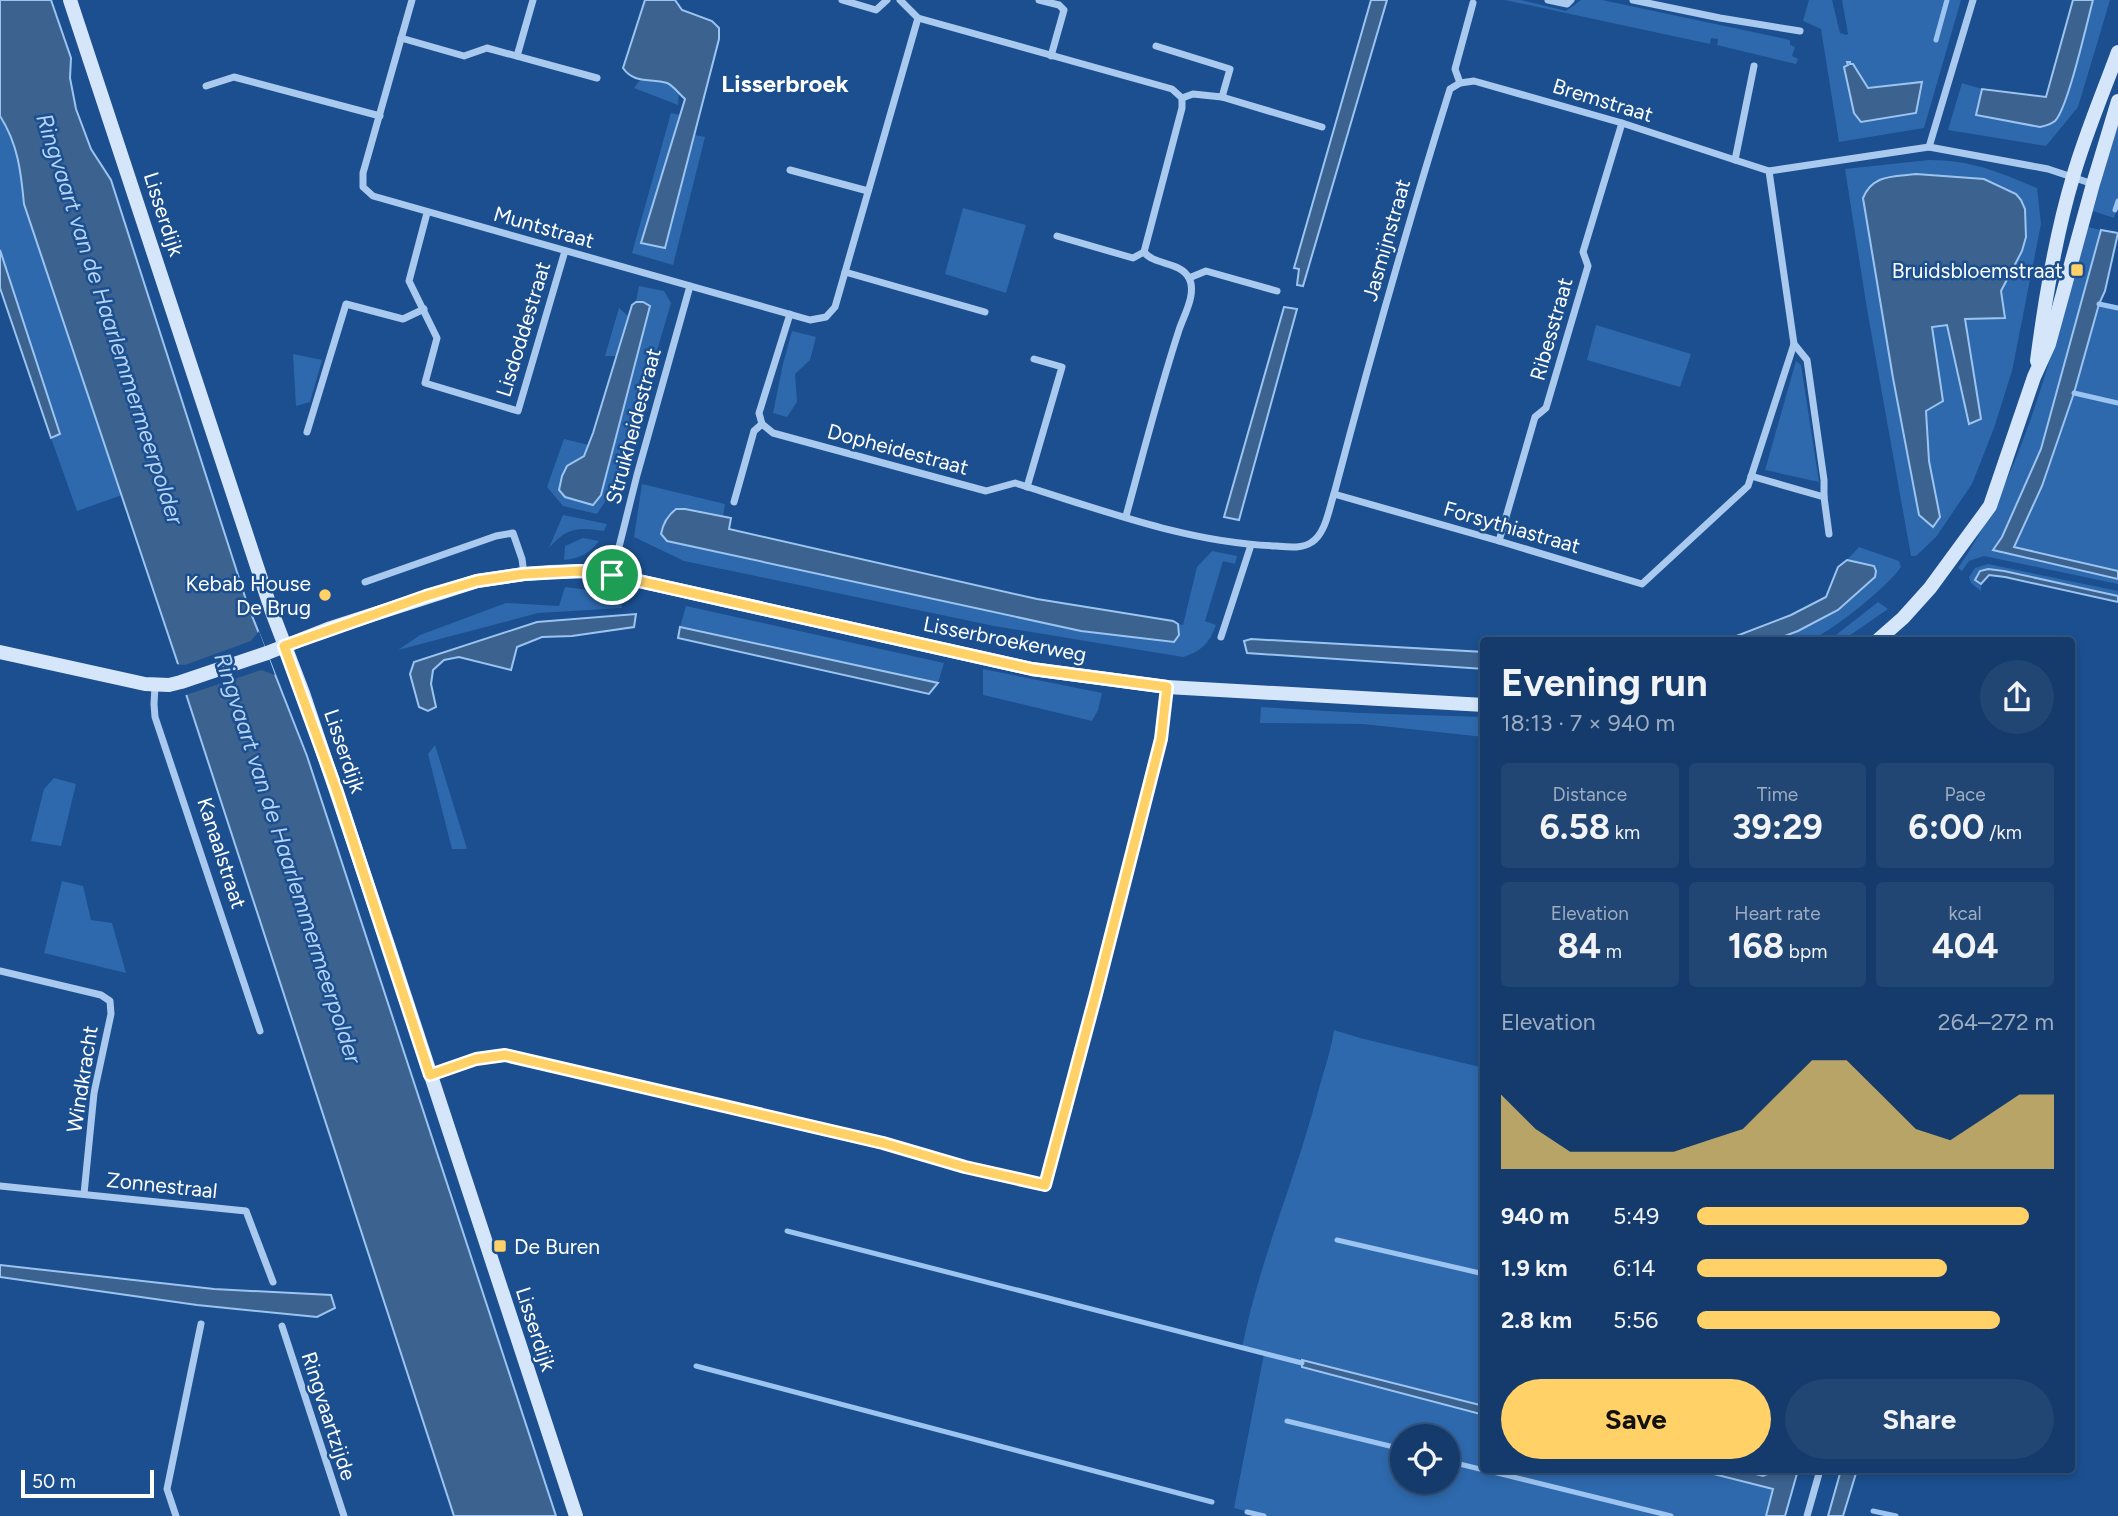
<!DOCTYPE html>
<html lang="en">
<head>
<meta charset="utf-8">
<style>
  :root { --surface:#143b6b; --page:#214673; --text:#f1f3f6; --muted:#9dadc1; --line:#33557e; --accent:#ffd166 }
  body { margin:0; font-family:Figtree,sans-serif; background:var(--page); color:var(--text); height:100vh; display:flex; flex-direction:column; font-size:26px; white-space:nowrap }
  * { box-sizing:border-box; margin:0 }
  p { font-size:23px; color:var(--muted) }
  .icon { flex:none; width:38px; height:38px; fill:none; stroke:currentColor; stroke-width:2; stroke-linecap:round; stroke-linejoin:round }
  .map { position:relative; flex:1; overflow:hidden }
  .drawer { position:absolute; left:1480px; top:637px; width:595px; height:836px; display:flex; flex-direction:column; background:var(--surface); border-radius:7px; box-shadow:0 4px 10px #0003,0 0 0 2px var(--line) }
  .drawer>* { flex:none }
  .controls { position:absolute; left:1390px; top:1424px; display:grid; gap:14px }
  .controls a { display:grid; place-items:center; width:70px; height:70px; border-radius:50%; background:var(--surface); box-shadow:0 4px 10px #0003,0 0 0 2px var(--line); font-size:35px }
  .scale { position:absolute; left:21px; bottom:18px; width:133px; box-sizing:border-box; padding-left:7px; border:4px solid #fff; border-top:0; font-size:19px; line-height:24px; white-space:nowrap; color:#fff; -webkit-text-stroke:5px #1b4f8f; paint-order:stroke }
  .pin { position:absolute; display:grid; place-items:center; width:60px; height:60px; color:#fff; margin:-30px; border:4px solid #fff; border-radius:50%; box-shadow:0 2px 7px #0007 }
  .round { display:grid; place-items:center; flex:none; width:74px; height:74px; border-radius:37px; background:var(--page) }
  .overview { display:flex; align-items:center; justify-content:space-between; height:119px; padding:0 21px }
  h1 { font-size:38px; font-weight:700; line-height:52px }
  .figures { display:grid; grid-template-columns:repeat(3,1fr); gap:10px; height:119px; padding:7px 21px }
  .figures div { display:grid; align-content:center; border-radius:7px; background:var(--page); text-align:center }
  .figures b { font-size:35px; font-weight:700 }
  .figures small { font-size:19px; font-weight:400 }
  .figures p { font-size:19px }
  .chart { height:196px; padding:14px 21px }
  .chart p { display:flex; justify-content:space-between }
  .chart svg { width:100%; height:126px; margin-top:7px; fill:var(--accent); opacity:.7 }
  .button { display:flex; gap:14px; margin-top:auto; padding:14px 21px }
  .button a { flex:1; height:80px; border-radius:42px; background:var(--accent); color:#111; font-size:28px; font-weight:700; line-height:80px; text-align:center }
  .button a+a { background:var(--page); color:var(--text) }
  ul { padding:0 21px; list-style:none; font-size:23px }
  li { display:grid; grid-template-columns:112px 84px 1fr; align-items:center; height:52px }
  li i { height:18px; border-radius:9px; background:var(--accent) }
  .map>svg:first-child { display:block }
  .green { fill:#2e69ad; fill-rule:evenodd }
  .water { fill:#3c6290; stroke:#9cc4f0; stroke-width:2 }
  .pier { fill:#1b4f8f }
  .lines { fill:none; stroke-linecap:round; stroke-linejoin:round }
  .stream { stroke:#9cc4f0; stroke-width:5 }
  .street { stroke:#a9c9ee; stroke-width:7 }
  .secondary { stroke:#d6e6fa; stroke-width:14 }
  .route-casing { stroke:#fff; stroke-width:14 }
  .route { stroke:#ffd166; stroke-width:9 }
  .poi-dot { fill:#ffd166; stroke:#1b4f8f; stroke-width:2.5 }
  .labels { text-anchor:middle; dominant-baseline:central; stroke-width:5; stroke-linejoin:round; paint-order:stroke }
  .street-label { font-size:21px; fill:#fff; stroke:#1b4f8f }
  .poi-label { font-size:21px; fill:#fff; stroke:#1b4f8f; text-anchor:end }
  .water-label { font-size:23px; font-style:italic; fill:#b5d3f5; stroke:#1b4f8f }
  .quarter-label { font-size:24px; font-weight:bold; fill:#fff; stroke:#1b4f8f }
</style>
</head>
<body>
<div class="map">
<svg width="2118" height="1516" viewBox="0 0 2118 1516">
  <rect width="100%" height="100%" fill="#1b4f8f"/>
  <!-- green -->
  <g class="green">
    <path d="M1505,0H1521L1566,11L1581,0H1602L1790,40V45L1795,47L1792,56L1798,59L1796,64L1717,45L1718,39L1711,38L1710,44Z"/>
    <path d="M1809,0H1832L1840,33L1846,35L1848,34L1842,0H1961L1924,128L1839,142L1821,29L1803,21Z"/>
    <path d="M2093,0H2110L2078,107L2046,146L1948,130L1962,83L1982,89L1976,115L2068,92Z"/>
    <path d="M640,80C655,81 669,81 679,93L678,105L634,88Z"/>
    <path d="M671,113L681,115L642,243L666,248L695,135L705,137L673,265L632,253Z"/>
    <path d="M0,116C18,144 21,172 24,204L122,495L77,511L51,438L60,433L0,250Z"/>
    <path d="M2118,122V205L2114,218L2093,211Z"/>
    <path d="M1929,160C1972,160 1998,172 2037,188L2041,224L2012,371L1994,428L1972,484L1936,537L1916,556H1911L1867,309L1845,169ZM1915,174L1984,180L2016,194L2001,291L1965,319L1981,419L1978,420L1960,383L1947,325L1932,327L1943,400L1919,401L1923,460L1933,526L1919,515L1893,378L1863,198L1874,181Z"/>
    <path d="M963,208L1026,225L1006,293L945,274Z"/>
    <path d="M2088,227L2101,230L2041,449L2002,537L1994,550L2118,579V584L1984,556L1969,561L1962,571L1958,568C2027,468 2054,342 2088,227Z"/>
    <path d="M639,286L664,291L671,303L619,480L597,514L563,506L547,487L564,439L589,445L584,456L601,495L650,306L643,302H636Z"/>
    <path d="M2099,304L2118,308V571L2014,548L2042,486L2074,393Z"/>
    <path d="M619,308L628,316L617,356H605Z"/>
    <path d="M1596,325L1691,354L1680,387L1587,360Z"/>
    <path d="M792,331L816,337L810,360L795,374L797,402L787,417L773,413L783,364Z"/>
    <path d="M293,354L322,360L310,402L296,406Z"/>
    <path d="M1796,361L1801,365L1819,482L1765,470Z"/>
    <path d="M642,484L725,504L723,516L685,509L669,515L1179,635L1178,624L1183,625L1197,567L1212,551L1237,556L1235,564L1223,561L1205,621L1216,625C1210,643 1200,652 1183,657L994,626L684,561L634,537Z"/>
    <path d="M563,515L607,524L604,531C578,527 567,527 549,548Z"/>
    <path d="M583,538L599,541C589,554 580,558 564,560L565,546Z"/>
    <path d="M1859,547L1899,561L1901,567C1887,587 1834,630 1812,639C1801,643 1785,640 1774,640L1838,610L1874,566L1847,560Z"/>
    <path d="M1988,564L2118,591V597L2004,571L1988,569L1976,580L1981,584V591L1971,583L1969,577L1975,568Z"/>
    <path d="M565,587L621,594L622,608L538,613L398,650L420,635L506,603L559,606Z"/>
    <path d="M1878,602L1888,609L1843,640H1835L1836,635Z"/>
    <path d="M686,606L944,663L938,683L680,627Z"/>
    <path d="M983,669L1102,693L1098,710L1092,721L983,695Z"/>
    <path d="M1261,707L1360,713L1484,717V737L1363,724L1260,723Z"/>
    <path d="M435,745L467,849H452L428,754Z"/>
    <path d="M54,778L76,784L61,846L31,841L44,789Z"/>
    <path d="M62,881L83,886L91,920L112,923L126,973L44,953Z"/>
    <path d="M1334,1030L1360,1038L1484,1068V1406L1303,1360L1302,1367L1484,1415V1470H1698L1773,1489L1765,1516H1263L1234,1508L1264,1354L1242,1348C1259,1261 1296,1178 1318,1092C1324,1070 1331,1051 1334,1030ZM1402,1437H1447V1482H1402Z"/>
  </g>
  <!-- water -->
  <g class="water">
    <path d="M0,0H51L71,58L70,78L76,109L91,149L111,180L247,603L307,756L556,1516H454L186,694L178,664L24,204C21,172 18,144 0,116Z"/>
    <path d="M645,0H675L682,10L712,21L719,28V39L665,248L641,243L685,99C679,94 674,86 667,83C650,78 634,84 623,68Z"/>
    <path d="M1371,0H1387L1303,286L1297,285L1299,269L1294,268Z"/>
    <path d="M2073,0H2093C2087,22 2068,108 2055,121C2051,124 2045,126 2040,127L1976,115L1982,89L2046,97Z"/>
    <path d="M1847,62H1850V64H1853L1868,88L1922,82L1916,113L1861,122L1854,113L1844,67L1848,65Z"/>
    <path d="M1916,174L1984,179L2016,194L2021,200L2025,209L2026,237L2022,251L2001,291L2005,318L1965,319L1981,419L1969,424L1947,325L1932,327L1943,401L1926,411L1929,461L1940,517L1933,527L1919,515L1893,378L1863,198C1873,174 1893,177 1916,174Z"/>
    <path d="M2101,230L2118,233L2105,291L2099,304L2074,393L2042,486L2014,547L2118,571V579L1993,550L2002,537L2041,449Z"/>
    <path d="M0,250L60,434L51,438L0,288Z"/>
    <path d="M636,302H643L650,306L601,495L593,505L565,497L559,490L562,476L567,466L584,456L593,433L632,305Z"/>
    <path d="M1284,307L1297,309L1239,520L1224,517Z"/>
    <path d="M676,509H685L731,518L729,529L1037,599L1173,621L1178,624L1179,635L1174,642L1081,631L667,541L661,534C663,523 667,516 676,509Z"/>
    <path d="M1847,560L1874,566L1876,571L1875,577L1838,610L1798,631L1774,640H1726L1791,615L1826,597L1838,567Z"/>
    <path d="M1988,569L2004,571L2118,596V602L2005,577L1989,575L1981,584L1975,580L1980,571Z"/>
    <path d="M636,614L634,627L572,636L542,637L517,647L511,670L459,657L444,660L433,670L431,684L436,707L428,711L419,707L410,674L414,662L537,622Z"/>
    <path d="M680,627L938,683L929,694L678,638Z"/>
    <path d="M1251,639L1484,652V669L1247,653L1244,641Z"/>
    <path d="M0,1265L214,1289L331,1295L335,1308L317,1317L197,1305L0,1277Z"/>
    <path d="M1302,1360L1484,1406V1415L1302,1367Z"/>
    <path d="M1698,1470H1740L1763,1476L1777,1470H1798L1785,1516H1766L1773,1489Z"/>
    <path d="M1841,1470H1857L1843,1516H1828Z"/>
  </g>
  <!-- pier -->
  <path class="pier" d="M259,631L275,675L261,670L183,696L175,664L185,665L251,641Z"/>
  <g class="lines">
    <!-- stream -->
    <g class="stream">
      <path d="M1936,40L1947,0"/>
      <path d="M2115,210L2118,201"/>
      <path d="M2099,304L2118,308"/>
      <path d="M2074,393L2118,403"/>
      <path d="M787,1231L1302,1363"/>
      <path d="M1337,1240L1484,1274"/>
      <path d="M696,1366L1212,1502"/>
      <path d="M1287,1421L1402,1449"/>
      <path d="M1447,1461L1484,1470"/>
      <path d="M1485,1470L1671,1516"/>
      <path d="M1873,1511L1896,1516"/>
      <path d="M1247,1512L1264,1516"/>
    </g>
    <!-- street -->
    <g class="street">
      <path d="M412,0L363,173V187L373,196L810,320L826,317L835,307L918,18L900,0"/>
      <path d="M842,0L876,10L887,0"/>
      <path d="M1039,0L1059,5L1064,10L1051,56"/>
      <path d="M1548,0L1567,4L1571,0"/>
      <path d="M1633,0L1720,18L1800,31"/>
      <path d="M918,18L1172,89L1182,98V108L1144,252C1155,266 1180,261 1189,278C1197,293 1184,315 1179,330C1159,391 1143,454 1126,516"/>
      <path d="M401,38L464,56L487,48L597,78"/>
      <path d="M1156,46L1230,69L1222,97"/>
      <path d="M517,56L533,0"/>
      <path d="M1460,83L1474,81L1622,123L1735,160"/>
      <path d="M206,86L234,77L380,116"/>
      <path d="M1182,98L1193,94L1222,97L1322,127"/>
      <path d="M1929,147L1973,0"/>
      <path d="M790,170L868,191"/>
      <path d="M1769,171L1929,147L2048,169L2093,184"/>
      <path d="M427,213L409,281L437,338L425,383L518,411L565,251"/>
      <path d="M1057,236L1133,258L1144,252"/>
      <path d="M845,272L985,312"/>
      <path d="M1189,278L1206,271L1277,291"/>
      <path d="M1794,344L1807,360L1824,480V497L1829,534"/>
      <path d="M762,424L773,433L795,439L986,491L1015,483C1100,509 1187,543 1276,546C1288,547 1302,549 1312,542C1326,533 1329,508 1334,494L1499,541L1642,584L1748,486L1794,344L1769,171L1735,160L1754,66"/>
      <path d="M307,432L346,304L403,319L424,309"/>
      <path d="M1751,476L1824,497"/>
      <path d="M1027,487L1062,367L1034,359"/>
      <path d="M1334,494C1370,358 1408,223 1450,89L1460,83L1455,69L1473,3"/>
      <path d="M734,502L754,431L762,424L759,413L790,314"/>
      <path d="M1499,541L1535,417L1546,408L1588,266L1583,252L1622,123"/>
      <path d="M612,575L637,475L690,286"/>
      <path d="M365,582L496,536L513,533L522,559L524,574"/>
      <path d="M1221,637L1251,545"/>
      <path d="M155,686L154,704L155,717L260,1031"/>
      <path d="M0,971L101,995L110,1001L111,1014L94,1093L84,1194"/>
      <path d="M431,1075L476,1059L505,1055L883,1143L965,1167L1045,1185L1096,994L1161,739L1167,687"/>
      <path d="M0,1186L246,1211L273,1282"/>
      <path d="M282,1326L344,1516"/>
      <path d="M176,1516L167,1489L201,1324"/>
      <path d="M1807,1516L1820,1470"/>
    </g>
    <!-- secondary -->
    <g class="secondary">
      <path d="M70,0L272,612L303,693L388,945L576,1516"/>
      <path d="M2037,361C2045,299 2055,237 2073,177C2085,135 2103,93 2118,52"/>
      <path d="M1878,640L1903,618L1930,588L1990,506L2034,377L2049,344L2093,184L2118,101"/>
      <path d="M0,652L145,684L169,685L181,682L267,653L328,629L477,581L524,574L551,572L581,571L612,575L1032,669L1167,687L1484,705"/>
    </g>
  </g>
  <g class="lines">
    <defs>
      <path id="route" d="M581,571L612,575L1032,669L1167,687L1161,739L1096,994L1045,1185L965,1167L883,1143L505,1055L476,1059L430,1075L336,789L284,646L426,596L477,581L524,574Z"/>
    </defs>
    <!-- route casing -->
    <use href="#route" class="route-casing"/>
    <!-- route -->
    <use href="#route" class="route"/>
  </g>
  <!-- markers -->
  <g class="poi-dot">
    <rect x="2070" y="263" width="14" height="14" rx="3.5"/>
    <circle cx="325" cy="595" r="7"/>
    <rect x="493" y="1239" width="14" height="14" rx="3.5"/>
  </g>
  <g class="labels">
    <!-- street labels -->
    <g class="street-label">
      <text transform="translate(1603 100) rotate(17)">Bremstraat</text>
      <text transform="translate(164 214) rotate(72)">Lisserdijk</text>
      <text transform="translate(544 227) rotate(16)">Muntstraat</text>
      <text transform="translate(1386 240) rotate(-74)">Jasmijnstraat</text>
      <text transform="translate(523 329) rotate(-73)">Lisdoddestraat</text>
      <text transform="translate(1551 329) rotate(-74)">Ribesstraat</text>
      <text transform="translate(633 426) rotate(-75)">Struikheidestraat</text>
      <text transform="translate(898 449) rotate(15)">Dopheidestraat</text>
      <text transform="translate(1512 527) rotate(16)">Forsythiastraat</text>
      <text transform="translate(1005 639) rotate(11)">Lisserbroekerweg</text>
      <text transform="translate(345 751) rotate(71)">Lisserdijk</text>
      <text transform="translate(222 853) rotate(72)">Kanaalstraat</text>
      <text transform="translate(82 1079) rotate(-81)">Windkracht</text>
      <text transform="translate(162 1185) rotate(6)">Zonnestraal</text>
      <text transform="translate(536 1329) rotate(72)">Lisserdijk</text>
      <text transform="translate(329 1416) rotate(72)">Ringvaartzijde</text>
    </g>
    <!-- poi labels -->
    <g class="poi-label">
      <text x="2063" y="270">Bruidsbloemstraat</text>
      <text x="311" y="583">Kebab House<tspan x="311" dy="24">De Brug</tspan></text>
      <text x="514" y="1246" text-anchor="start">De Buren</text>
    </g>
    <!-- water labels -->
    <g class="water-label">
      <text transform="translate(110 319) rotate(72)">Ringvaart van de Haarlemmermeerpolder</text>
      <text transform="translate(288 858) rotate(72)">Ringvaart van de Haarlemmermeerpolder</text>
    </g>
    <!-- quarter labels -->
    <g class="quarter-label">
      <text x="785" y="83">Lisserbroek</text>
    </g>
  </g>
</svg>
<div class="controls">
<a><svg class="icon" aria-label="locate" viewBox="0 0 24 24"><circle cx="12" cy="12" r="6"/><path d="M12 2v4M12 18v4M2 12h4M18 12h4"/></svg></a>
</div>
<div class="scale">50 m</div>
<div class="pin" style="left:612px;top:575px;background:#1e9e55"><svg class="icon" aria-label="arrive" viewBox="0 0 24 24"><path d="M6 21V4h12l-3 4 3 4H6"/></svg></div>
<section class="drawer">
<div class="overview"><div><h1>Evening run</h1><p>18:13 · 7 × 940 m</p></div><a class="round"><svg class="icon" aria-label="share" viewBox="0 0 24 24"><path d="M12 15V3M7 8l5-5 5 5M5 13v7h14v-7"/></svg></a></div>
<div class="figures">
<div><p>Distance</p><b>6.58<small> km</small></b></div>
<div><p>Time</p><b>39:29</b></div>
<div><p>Pace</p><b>6:00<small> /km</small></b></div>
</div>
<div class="figures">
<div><p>Elevation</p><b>84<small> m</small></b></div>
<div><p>Heart rate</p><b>168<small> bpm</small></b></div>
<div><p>kcal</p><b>404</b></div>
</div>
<div class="chart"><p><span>Elevation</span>264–272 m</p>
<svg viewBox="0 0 160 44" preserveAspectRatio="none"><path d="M0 44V18L10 30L20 38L30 38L40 38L50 38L60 34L70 30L80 18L90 6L100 6L110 18L120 30L130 34L140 26L150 18L160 18V44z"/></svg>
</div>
<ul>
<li><b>940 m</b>5:49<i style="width:93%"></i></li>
<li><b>1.9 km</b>6:14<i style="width:70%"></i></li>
<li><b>2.8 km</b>5:56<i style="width:85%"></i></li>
</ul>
<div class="button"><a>Save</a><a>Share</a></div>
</section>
</div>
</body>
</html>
